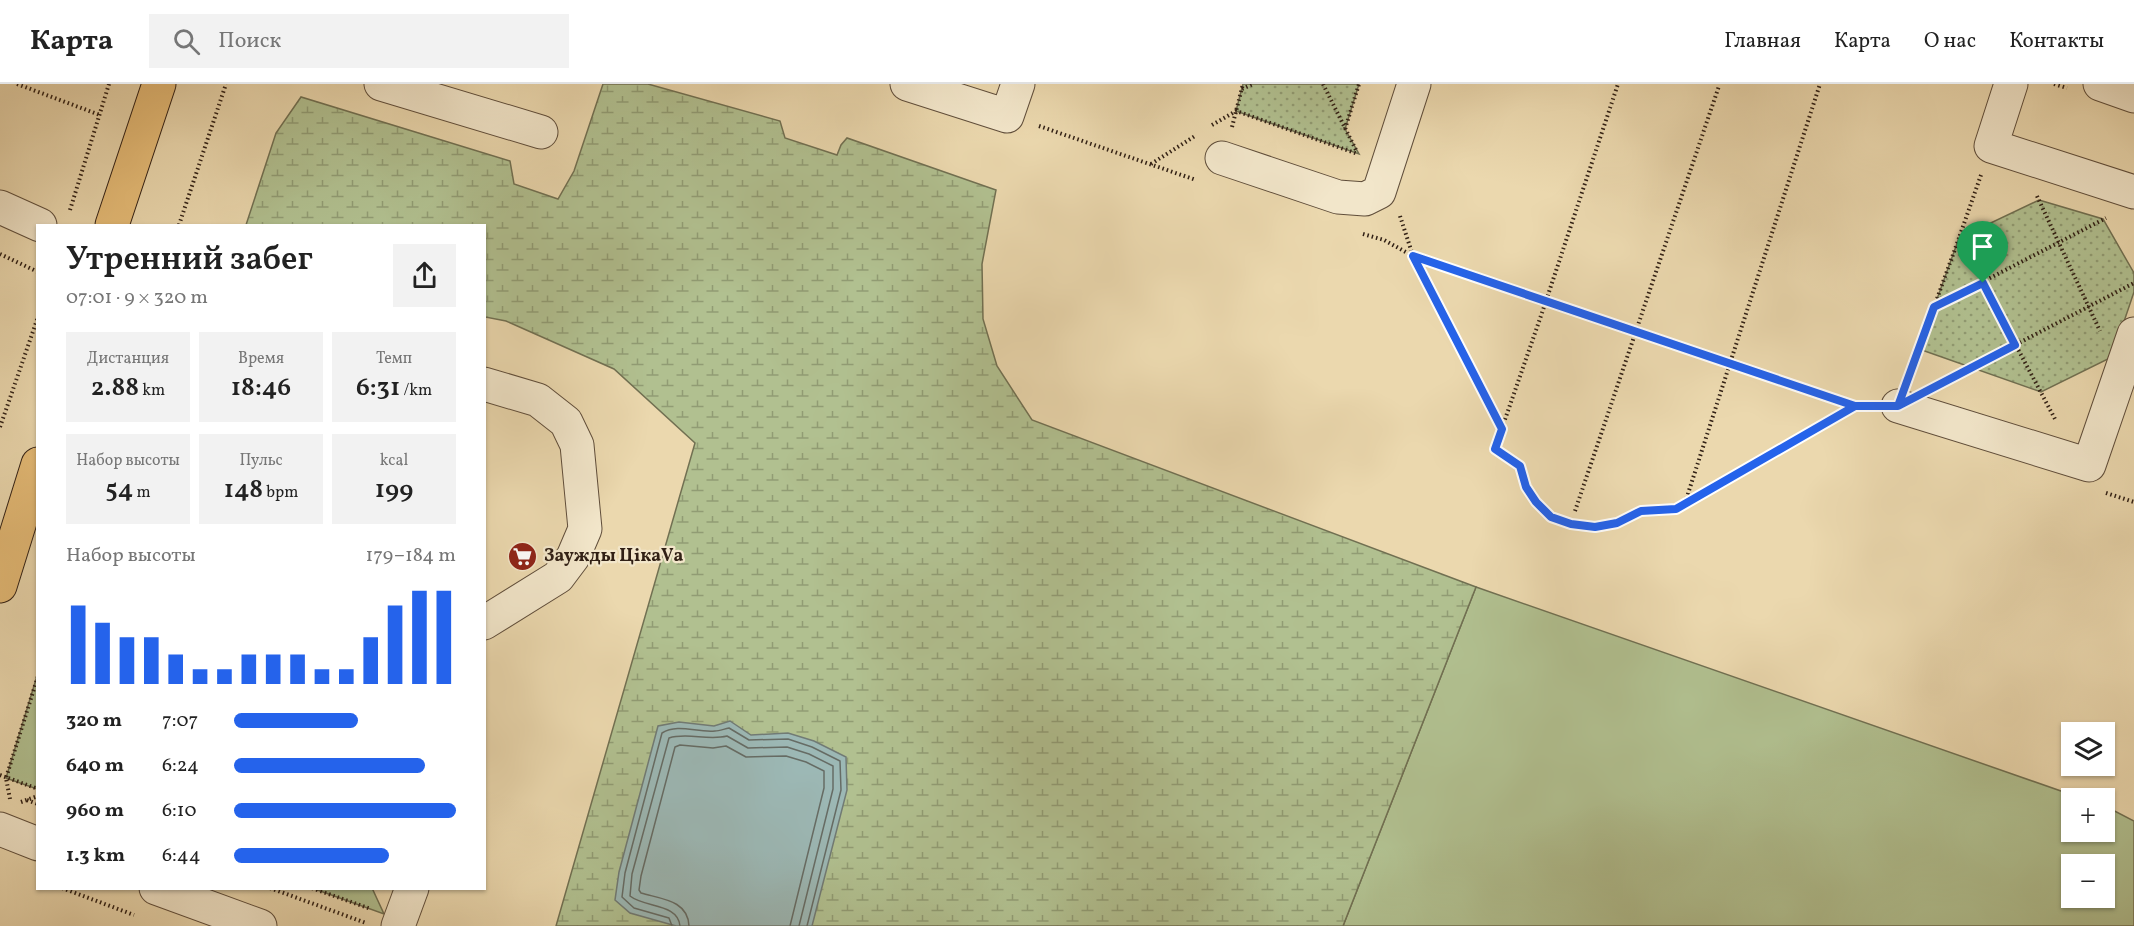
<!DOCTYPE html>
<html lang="ru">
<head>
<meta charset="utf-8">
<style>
  :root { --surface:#fff; --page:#f2f2f2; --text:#222; --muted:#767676; --line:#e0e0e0; --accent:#2563eb }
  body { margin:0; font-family:Vollkorn,serif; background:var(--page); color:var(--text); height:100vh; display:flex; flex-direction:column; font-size:22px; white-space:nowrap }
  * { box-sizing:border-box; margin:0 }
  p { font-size:20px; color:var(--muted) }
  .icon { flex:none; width:33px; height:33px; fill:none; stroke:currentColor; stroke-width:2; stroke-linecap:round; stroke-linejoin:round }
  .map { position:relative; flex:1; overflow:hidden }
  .side { position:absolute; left:36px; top:140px; width:450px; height:666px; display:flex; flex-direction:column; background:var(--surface); border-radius:0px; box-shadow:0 2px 4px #0004 }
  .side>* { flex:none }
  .buttons { position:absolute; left:2061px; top:638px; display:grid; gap:12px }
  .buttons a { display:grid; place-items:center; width:54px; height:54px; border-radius:0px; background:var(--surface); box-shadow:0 2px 4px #0004; font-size:30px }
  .pin { position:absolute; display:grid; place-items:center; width:51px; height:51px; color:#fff; margin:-62px -26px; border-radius:50% 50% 50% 0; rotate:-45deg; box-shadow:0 0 6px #0007 }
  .pin .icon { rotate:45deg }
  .round { display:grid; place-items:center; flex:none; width:63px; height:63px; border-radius:0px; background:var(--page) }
  .overview { display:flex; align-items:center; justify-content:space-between; height:102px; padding:0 30px }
  h1 { font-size:33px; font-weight:600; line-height:45px }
  .metrics { display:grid; grid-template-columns:repeat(3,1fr); gap:9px; height:102px; padding:6px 30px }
  .metrics div { display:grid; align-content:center; border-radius:0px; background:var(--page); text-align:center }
  .metrics b { font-size:26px; font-weight:600 }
  .metrics small { font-size:16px; font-weight:400 }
  .metrics p { font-size:16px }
  .chart { height:168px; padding:12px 30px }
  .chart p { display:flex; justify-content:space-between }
  .chart svg { width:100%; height:108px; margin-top:6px; stroke:var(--accent); stroke-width:6 }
  ul { padding:0 30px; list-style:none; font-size:20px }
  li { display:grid; grid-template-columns:96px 72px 1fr; align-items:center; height:45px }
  li i { height:15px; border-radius:8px; background:var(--accent) }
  header { display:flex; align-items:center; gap:36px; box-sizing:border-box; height:84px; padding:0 30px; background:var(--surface); border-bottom:2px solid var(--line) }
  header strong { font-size:28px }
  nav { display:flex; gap:33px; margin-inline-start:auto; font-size:21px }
  .search { width:420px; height:54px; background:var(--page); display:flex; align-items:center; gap:15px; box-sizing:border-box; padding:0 21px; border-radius:0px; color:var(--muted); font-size:22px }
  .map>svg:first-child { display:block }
  .grass { fill:#b1c090; stroke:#717052; stroke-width:1.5; fill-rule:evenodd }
  .wetland { fill:url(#wetland-marsh); stroke:#717052; stroke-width:1.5 }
  .park { fill:url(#park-dots); stroke:#717052; stroke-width:1.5 }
  .water { fill:#9cb8b5; stroke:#717b75; stroke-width:1.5 }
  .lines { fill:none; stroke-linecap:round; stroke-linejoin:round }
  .shore { stroke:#666c65; stroke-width:1.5 }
  .minor-casing { stroke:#604e3b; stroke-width:35 }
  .major-casing { stroke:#312015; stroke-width:35 }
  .path { stroke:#312015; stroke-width:4; stroke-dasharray:1.5 3; stroke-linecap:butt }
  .minor { stroke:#f2e6ca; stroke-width:33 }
  .major { stroke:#e6bc77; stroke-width:33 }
  .route-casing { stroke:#fff; stroke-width:12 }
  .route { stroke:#2563eb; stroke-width:8 }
  .labels { text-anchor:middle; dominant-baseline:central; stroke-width:4.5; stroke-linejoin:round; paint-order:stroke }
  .poi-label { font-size:18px; font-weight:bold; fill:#312015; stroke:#f2e6ca; text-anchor:start }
</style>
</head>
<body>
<header>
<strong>Карта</strong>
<div class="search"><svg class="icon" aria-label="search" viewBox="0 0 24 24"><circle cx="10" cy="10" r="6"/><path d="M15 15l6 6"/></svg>Поиск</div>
<nav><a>Главная</a><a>Карта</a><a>О нас</a><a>Контакты</a></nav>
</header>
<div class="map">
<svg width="2134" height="842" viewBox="0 0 2134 842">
  <defs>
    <pattern id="wetland-marsh" width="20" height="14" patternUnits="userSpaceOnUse" patternTransform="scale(1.5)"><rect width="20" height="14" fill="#b1c090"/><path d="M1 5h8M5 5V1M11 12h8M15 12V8" fill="none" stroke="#919c74"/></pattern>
    <pattern id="park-dots" width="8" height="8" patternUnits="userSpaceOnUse" patternTransform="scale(1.5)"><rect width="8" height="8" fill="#b1c090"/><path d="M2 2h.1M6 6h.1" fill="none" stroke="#919c74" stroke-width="1.8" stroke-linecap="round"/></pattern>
  </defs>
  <rect width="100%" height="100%" fill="#ebd8ae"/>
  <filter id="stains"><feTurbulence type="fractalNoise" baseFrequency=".00333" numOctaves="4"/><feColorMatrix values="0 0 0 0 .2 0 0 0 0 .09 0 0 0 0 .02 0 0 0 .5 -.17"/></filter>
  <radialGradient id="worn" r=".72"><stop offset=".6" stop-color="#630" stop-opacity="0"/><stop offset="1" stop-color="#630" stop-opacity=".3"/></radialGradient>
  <!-- grass -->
  <g class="grass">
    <path d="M1476,503L2081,714H2072V747H2104L2105,722L2134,737V842H1343ZM2072,780H2104V813H2072Z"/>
    <path d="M37,592V705L6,694Z"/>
    <path d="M312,804H372L384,830Z"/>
  </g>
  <!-- wetland -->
  <path class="wetland" d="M603,0H648L780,37L785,54L837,71L841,61L847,54L996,106L982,180L983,235L997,282L1032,336L1476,503L1343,842H556L695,359L614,285L506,237L485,233L484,141H246L276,49L301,13L510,77L514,100L558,115L574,87Z"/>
  <!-- park -->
  <g class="park">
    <path d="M1243,0H1359L1345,45L1359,70L1236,27Z"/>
    <path d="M2039,116L2103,135L2134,189V208L2112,273L2041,308L1919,265L1959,154Z"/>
  </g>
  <!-- water -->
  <path class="water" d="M730,637L751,651L788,649L814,657L846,673L847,706L812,842H676L630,829L615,816L619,788L658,642L679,638L714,642Z"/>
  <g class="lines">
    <!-- shore -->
    <g class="shore">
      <path d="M672,842L669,834L634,824L622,813L625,789L662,649C678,639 697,649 715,647C719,647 724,645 729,644L749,656L788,655L812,663L840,677L841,706L807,842"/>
      <path d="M680,842C678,819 645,824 630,812L632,790L669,654C687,648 708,657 727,652L748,664L787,663L809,670L833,682V705L799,842"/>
      <path d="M689,842C688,816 661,815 641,809L639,806L641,792L675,663L680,661L713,664L726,662L746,673L786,672L806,678L824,687V704L790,842"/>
    </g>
    <defs>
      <g id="minor">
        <path d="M381,0L541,48"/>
        <path d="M907,0L1007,32L1018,0"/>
        <path d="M2011,0L1991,62L2134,108"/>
        <path d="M2100,0L2134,12"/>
        <path d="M1222,74L1338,113L1365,115L1379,108L1414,0"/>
        <path d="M0,123L40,141"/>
        <path d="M484,300L538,316L566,338L577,361L585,445L573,473L558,493L484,539"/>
        <path d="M1898,322L2089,381L2134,250"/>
        <path d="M0,745L38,760"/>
        <path d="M156,804L260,842"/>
        <path d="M398,842L412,804"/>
      </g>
      <g id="major">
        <path d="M112,141L159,0"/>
        <path d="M0,502L38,380"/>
      </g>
    </defs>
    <!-- minor casing -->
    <use href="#minor" class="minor-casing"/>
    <!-- major casing -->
    <use href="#major" class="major-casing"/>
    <!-- path -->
    <g class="path">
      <path d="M17,0L100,31"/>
      <path d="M1323,0L1357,68"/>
      <path d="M2054,0L2067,4"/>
      <path d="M1242,5L1253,0"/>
      <path d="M1212,41L1236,27L1358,70"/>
      <path d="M1039,42L1196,96"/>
      <path d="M1232,43L1243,0"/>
      <path d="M1345,45L1359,0"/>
      <path d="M1151,80L1195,52"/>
      <path d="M1981,91L1959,154L2055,335"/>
      <path d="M2037,112L2100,247"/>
      <path d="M70,126L109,0"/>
      <path d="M1400,132L1413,172L1502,345L1495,365L1520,382L1526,403L1551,433L1571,440L1595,443L1617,439L1642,427L1676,425L1855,322"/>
      <path d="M179,141L226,0"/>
      <path d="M1363,150L1384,156L1413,172L1855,322H1866"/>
      <path d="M0,170L38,188"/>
      <path d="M1934,223L1959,154"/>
      <path d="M1909,291L1934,223L2106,134"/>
      <path d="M1940,300L2134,199"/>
      <path d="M0,343L38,233"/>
      <path d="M1502,344L1544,223L1618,0"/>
      <path d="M2106,409L2134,418"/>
      <path d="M1685,419L1820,0"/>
      <path d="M1575,427L1719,2"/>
      <path d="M0,691L38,705"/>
      <path d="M10,715L6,694L38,592"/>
      <path d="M27,716L38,720"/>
      <path d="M21,718L38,712"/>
      <path d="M62,804L134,831"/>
      <path d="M270,804L366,839"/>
      <path d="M312,804L371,825"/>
    </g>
    <!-- minor -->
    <use href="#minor" class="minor"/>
    <!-- major -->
    <use href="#major" class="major"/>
  </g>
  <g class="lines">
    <defs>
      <path id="route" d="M1983,199L1934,223L1898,322H1855L1413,172L1502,345L1495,365L1520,382L1526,403L1536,418L1551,433L1571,440L1595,443L1617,439L1641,427L1676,425L1855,322H1898L2015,261L1983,199"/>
    </defs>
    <!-- route casing -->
    <use href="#route" class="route-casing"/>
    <!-- route -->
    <use href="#route" class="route"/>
  </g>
  <!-- icons -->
  <defs>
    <symbol id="supermarket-disc" viewBox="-11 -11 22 22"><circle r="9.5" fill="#8f2418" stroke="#f2e6ca"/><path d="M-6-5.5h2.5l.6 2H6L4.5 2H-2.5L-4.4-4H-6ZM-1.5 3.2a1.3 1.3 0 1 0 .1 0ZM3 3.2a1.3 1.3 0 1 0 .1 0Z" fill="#fff"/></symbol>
  </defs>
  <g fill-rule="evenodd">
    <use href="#supermarket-disc" x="506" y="456" width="33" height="33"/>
  </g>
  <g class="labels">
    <!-- poi labels -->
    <g class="poi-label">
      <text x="544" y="472">Заужды ЦікаVа</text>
    </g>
  </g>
  <rect width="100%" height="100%" filter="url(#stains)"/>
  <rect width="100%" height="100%" fill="url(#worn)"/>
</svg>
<div class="buttons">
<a><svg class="icon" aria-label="layers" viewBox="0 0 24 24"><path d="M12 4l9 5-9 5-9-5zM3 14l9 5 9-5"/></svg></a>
<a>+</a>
<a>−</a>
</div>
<div class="pin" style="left:1983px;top:199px;background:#1e9e55"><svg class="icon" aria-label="arrive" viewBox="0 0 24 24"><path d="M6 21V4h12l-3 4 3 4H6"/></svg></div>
<section class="side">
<div class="overview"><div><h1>Утренний забег</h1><p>07:01 · 9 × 320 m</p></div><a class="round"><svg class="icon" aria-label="share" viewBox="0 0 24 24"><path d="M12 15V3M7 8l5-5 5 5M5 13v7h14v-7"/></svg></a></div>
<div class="metrics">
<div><p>Дистанция</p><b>2.88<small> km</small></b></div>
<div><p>Время</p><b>18:46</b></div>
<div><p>Темп</p><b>6:31<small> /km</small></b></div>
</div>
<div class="metrics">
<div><p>Набор высоты</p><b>54<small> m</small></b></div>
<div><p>Пульс</p><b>148<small> bpm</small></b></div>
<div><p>kcal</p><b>199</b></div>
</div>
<div class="chart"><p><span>Набор высоты</span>179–184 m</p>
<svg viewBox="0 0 160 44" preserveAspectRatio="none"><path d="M5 44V12M15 44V19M25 44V25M35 44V25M45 44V32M55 44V38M65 44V38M75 44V32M85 44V32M95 44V32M105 44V38M115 44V38M125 44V25M135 44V12M145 44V6M155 44V6"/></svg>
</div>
<ul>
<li><b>320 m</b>7:07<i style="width:56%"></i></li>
<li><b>640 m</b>6:24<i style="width:86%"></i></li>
<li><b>960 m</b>6:10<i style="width:100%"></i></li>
<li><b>1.3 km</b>6:44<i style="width:70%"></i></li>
</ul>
</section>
</div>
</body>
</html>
